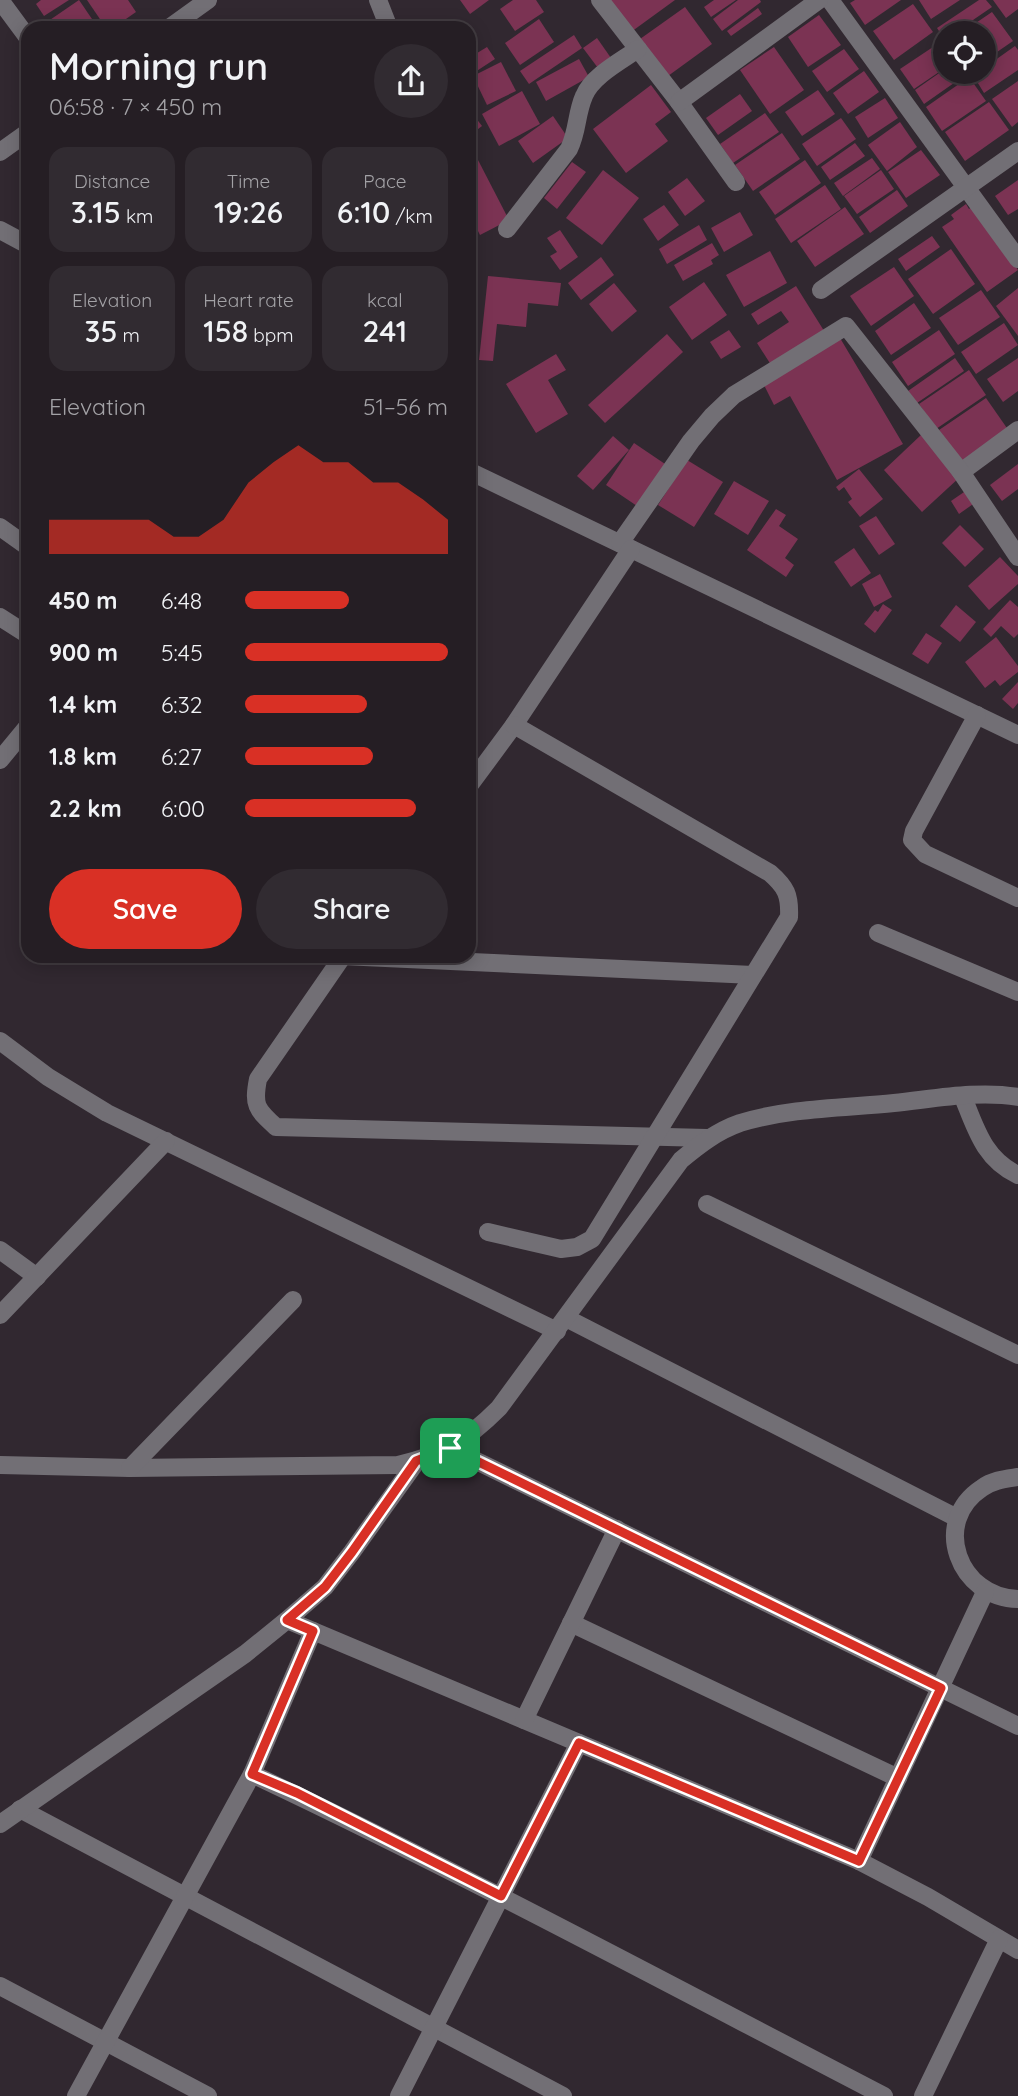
<!DOCTYPE html>
<html lang="en">
<head>
<meta charset="utf-8">
<style>
  :root { --surface:#251e24; --page:#312b31; --text:#f1f3f6; --muted:#a3a2a6; --line:#423c41; --accent:#d93025 }
  body { margin:0; font-family:Quicksand,sans-serif; background:var(--page); color:var(--text); height:100vh; display:flex; flex-direction:column; font-size:26px; white-space:nowrap }
  * { box-sizing:border-box; margin:0 }
  p { font-size:23px; color:var(--muted) }
  .icon { flex:none; width:38px; height:38px; fill:none; stroke:currentColor; stroke-width:2; stroke-linecap:round; stroke-linejoin:round }
  .map { position:relative; flex:1; overflow:hidden }
  .sheet { position:absolute; left:21px; top:21px; width:455px; height:942px; display:flex; flex-direction:column; background:var(--surface); border-radius:21px; box-shadow:0 4px 18px #0003,0 0 0 2px var(--line) }
  .sheet>* { flex:none }
  .fabs { position:absolute; left:933px; top:21px; display:grid; gap:14px }
  .fabs a { display:grid; place-items:center; width:63px; height:63px; border-radius:50%; background:var(--surface); box-shadow:0 4px 18px #0003,0 0 0 2px var(--line); font-size:35px }
  .pin { position:absolute; display:grid; place-items:center; width:60px; height:60px; color:#fff; margin:-30px; border-radius:14px; box-shadow:0 4px 10px #0006 }
  .round { display:grid; place-items:center; flex:none; width:74px; height:74px; border-radius:37px; background:var(--page) }
  .summary { display:flex; align-items:center; justify-content:space-between; height:119px; padding:0 28px }
  h1 { font-size:38px; font-weight:600; line-height:52px }
  .metrics { display:grid; grid-template-columns:repeat(3,1fr); gap:10px; height:119px; padding:7px 28px }
  .metrics div { display:grid; align-content:center; border-radius:18px; background:var(--page); text-align:center }
  .metrics b { font-size:30px; font-weight:600 }
  .metrics small { font-size:19px; font-weight:400 }
  .metrics p { font-size:19px }
  .chart { height:196px; padding:14px 28px }
  .chart p { display:flex; justify-content:space-between }
  .chart svg { width:100%; height:126px; margin-top:7px; fill:var(--accent); opacity:.7 }
  .action { display:flex; gap:14px; margin-top:auto; padding:14px 28px }
  .action a { flex:1; height:80px; border-radius:42px; background:var(--accent); color:#fff; font-size:28px; font-weight:600; line-height:80px; text-align:center }
  .action a+a { background:var(--page); color:var(--text) }
  ul { padding:0 28px; list-style:none; font-size:23px }
  li { display:grid; grid-template-columns:112px 84px 1fr; align-items:center; height:52px }
  li i { height:18px; border-radius:9px; background:var(--accent) }
  .map>svg:first-child { display:block }
  .building { fill:#7b3353 }
  .lines { fill:none; stroke-linecap:round; stroke-linejoin:round }
  .minor { stroke:#726f75; stroke-width:18 }
  .route-casing { stroke:#fff; stroke-width:14 }
  .route { stroke:#d93025; stroke-width:9 }
</style>
</head>
<body>
<div class="map">
<svg width="1018" height="2096" viewBox="0 0 1018 2096">
  <rect width="100%" height="100%" fill="#312830"/>
  <!-- building -->
  <g class="building">
    <path d="M41,0H69L44,16L36,4Z"/>
    <path d="M79,0L92,19L79,28H47L44,24Z"/>
    <path d="M87,0H128L136,12L113,28H106Z"/>
    <path d="M460,0H489L470,14Z"/>
    <path d="M513,0H536L544,12L515,31L500,9Z"/>
    <path d="M609,0H675L631,32Z"/>
    <path d="M714,0H736L711,17L704,7Z"/>
    <path d="M738,0H760L761,2L722,31L713,19Z"/>
    <path d="M855,0H901L865,25L850,3Z"/>
    <path d="M919,0H960L931,19Z"/>
    <path d="M979,0H986L992,7L954,33H945V40L937,28Z"/>
    <path d="M993,0H1018V9L1006,18Z"/>
    <path d="M913,4L933,32L894,60L873,31Z"/>
    <path d="M685,7L712,44L668,76L640,39Z"/>
    <path d="M758,8L762,14L731,36L727,31Z"/>
    <path d="M992,12L1013,41L984,61V33H961Z"/>
    <path d="M819,15L841,45L808,67L788,37Z"/>
    <path d="M539,19L554,42L520,65L505,43Z"/>
    <path d="M574,35L582,48L529,84L520,71Z"/>
    <path d="M597,38L611,58L598,68L583,48Z"/>
    <path d="M942,41L945,45V68L914,89L900,69Z"/>
    <path d="M1015,46L1018,50V70L984,93L973,75L978,72H984V68Z"/>
    <path d="M487,47L495,59L469,76V58Z"/>
    <path d="M774,47L804,90L770,114L740,70Z"/>
    <path d="M844,49L859,69L827,92L812,71Z"/>
    <path d="M579,59L589,77L546,101L536,82Z"/>
    <path d="M501,62L516,91L487,105L473,76Z"/>
    <path d="M945,69V72H961L964,76L924,104L915,90Z"/>
    <path d="M864,71L879,92L848,114L833,93Z"/>
    <path d="M969,77L986,101L942,131L926,107Z"/>
    <path d="M1018,81V122L1012,127L992,99Z"/>
    <path d="M651,85L671,112L655,124L668,141L626,173L593,129Z"/>
    <path d="M818,90L835,114L802,136L785,112Z"/>
    <path d="M522,91L540,124L499,146L482,114Z"/>
    <path d="M740,94L752,111L718,135L706,118Z"/>
    <path d="M885,98L898,118L868,138L855,117Z"/>
    <path d="M989,102L1009,130L965,161L945,132Z"/>
    <path d="M469,109L482,126L469,136Z"/>
    <path d="M765,113L779,132L733,163L720,144Z"/>
    <path d="M553,116L568,138L533,163L518,141Z"/>
    <path d="M841,118L856,139L817,166L802,144Z"/>
    <path d="M900,122L917,147L887,171L868,145Z"/>
    <path d="M782,133L800,159L753,191L735,165Z"/>
    <path d="M855,143L865,156L830,180L821,167Z"/>
    <path d="M921,150L940,175L906,198L888,172Z"/>
    <path d="M872,158L880,169L843,196L834,183Z"/>
    <path d="M478,160L509,220L480,235L469,213V164Z"/>
    <path d="M805,160L821,183L775,215L759,192Z"/>
    <path d="M572,162L586,172L557,209L544,198Z"/>
    <path d="M603,170L639,198L602,245L566,218Z"/>
    <path d="M881,170L894,189L857,214L844,196Z"/>
    <path d="M687,178L705,201L685,216L668,192Z"/>
    <path d="M1018,180V209L1008,215L995,196Z"/>
    <path d="M825,185L841,209L791,243L775,219Z"/>
    <path d="M897,190L908,206L870,233L859,217Z"/>
    <path d="M966,204L969,209L973,206L1018,270L987,292L942,227L954,219L951,215Z"/>
    <path d="M664,205L679,225L658,241L643,219Z"/>
    <path d="M845,207L864,234L815,267L797,241Z"/>
    <path d="M740,212L753,235L724,252L711,228Z"/>
    <path d="M699,225L707,240L667,264L659,249Z"/>
    <path d="M560,230L578,257L560,270L550,256L557,252L547,238Z"/>
    <path d="M932,236L940,247L906,271L898,259Z"/>
    <path d="M712,243L719,255L711,260L713,264L683,281L674,265Z"/>
    <path d="M951,249L975,284L933,314L908,279Z"/>
    <path d="M770,251L787,283L744,307L726,275Z"/>
    <path d="M601,257L614,275L581,300L568,283Z"/>
    <path d="M894,267L914,296L871,326L850,296Z"/>
    <path d="M488,276L561,283L558,306L528,303L526,327L497,324L493,361L479,360Z"/>
    <path d="M704,282L727,315L692,340L669,307Z"/>
    <path d="M614,283L637,311L612,332L589,304Z"/>
    <path d="M796,286L826,334L773,368L757,343L789,322L781,311L758,325L751,314Z"/>
    <path d="M1018,288V336L996,306Z"/>
    <path d="M981,290L1000,317L958,345L939,318Z"/>
    <path d="M914,303L931,328L891,355L875,331Z"/>
    <path d="M1004,323L1018,345L976,374L961,352Z"/>
    <path d="M729,330L741,347L721,359L710,342Z"/>
    <path d="M939,330L955,354L908,386L892,362Z"/>
    <path d="M667,334L683,352L605,423L588,405Z"/>
    <path d="M840,338L903,444L837,480L790,396L774,405L763,383Z"/>
    <path d="M556,354L566,370L548,380L568,414L536,433L506,384Z"/>
    <path d="M955,358L964,371L917,403L908,391Z"/>
    <path d="M1018,358V391L1003,402L987,379Z"/>
    <path d="M969,370L986,395L936,429L919,404Z"/>
    <path d="M986,398L1009,431L962,463L939,430Z"/>
    <path d="M921,435L960,477L922,512L884,470Z"/>
    <path d="M613,436L629,450L593,490L577,476Z"/>
    <path d="M634,443L668,466L640,508L606,485Z"/>
    <path d="M687,460L723,482L694,527L658,505Z"/>
    <path d="M1018,464V489L1002,501L990,485Z"/>
    <path d="M859,469L883,499L860,517L848,502L852,499L844,487L839,491L836,487Z"/>
    <path d="M734,481L769,501L748,535L714,514Z"/>
    <path d="M967,490L976,502L959,514L951,501Z"/>
    <path d="M776,509L786,515L779,526L798,539L785,558L794,565L786,577L747,550Z"/>
    <path d="M876,516L895,544L879,555L859,526Z"/>
    <path d="M960,525L984,549L965,567L942,543Z"/>
    <path d="M854,548L871,573L851,587L834,562Z"/>
    <path d="M1000,557L1018,576V584L989,610L968,586Z"/>
    <path d="M880,574L892,597L874,607L862,584Z"/>
    <path d="M1010,600L1018,607V634L1014,638L1001,626L991,637L983,629Z"/>
    <path d="M883,604L892,610L875,633L864,624L875,610L878,612Z"/>
    <path d="M956,605L976,622L960,642L940,626Z"/>
    <path d="M926,633L942,643L928,664L912,654Z"/>
    <path d="M996,637L1018,666V672L1000,686L995,680L985,688L965,662Z"/>
    <path d="M1018,682V703L1013,709L1002,699Z"/>
  </g>
  <g class="lines">
    <!-- minor -->
    <g class="minor">
      <path d="M0,0L28,38"/>
      <path d="M378,0L389,28"/>
      <path d="M600,0L679,102L736,182"/>
      <path d="M830,0L1018,259"/>
      <path d="M169,28L208,0"/>
      <path d="M679,102L819,0"/>
      <path d="M0,152L28,132"/>
      <path d="M507,229L569,149C578,131 576,114 584,96C592,76 621,61 638,49"/>
      <path d="M0,230L28,245"/>
      <path d="M821,290L1018,151"/>
      <path d="M469,471L1018,735"/>
      <path d="M961,472L1018,430"/>
      <path d="M0,527L28,547"/>
      <path d="M620,543L691,441L712,416L734,395L846,326L961,472L1018,557"/>
      <path d="M0,617L28,635"/>
      <path d="M977,715L914,831L912,840L925,854L1018,898"/>
      <path d="M0,760L28,726"/>
      <path d="M469,786L514,725L631,549"/>
      <path d="M878,933L1018,992"/>
      <path d="M342,956L753,975"/>
      <path d="M343,956L258,1079C253,1105 256,1109 276,1127L707,1138"/>
      <path d="M0,1041L48,1077L107,1113L557,1331"/>
      <path d="M963,1097C976,1129 984,1159 1018,1175"/>
      <path d="M707,1204L1018,1355"/>
      <path d="M488,1232L561,1249L577,1247L592,1239L789,917C790,895 786,887 770,873L514,725"/>
      <path d="M0,1250L37,1277"/>
      <path d="M0,1315L166,1141"/>
      <path d="M566,1318L957,1518"/>
      <path d="M450,1448L1018,1726"/>
      <path d="M0,1465L130,1468L398,1465C444,1454 466,1441 499,1408L681,1160C699,1145 717,1131 740,1123C789,1108 843,1108 894,1103C934,1099 978,1090 1018,1097"/>
      <path d="M130,1468L293,1300"/>
      <path d="M1018,1477C1005,1479 993,1480 982,1488C930,1522 959,1598 1018,1599"/>
      <path d="M287,1620L859,1861L928,1897L1018,1950"/>
      <path d="M571,1623L898,1778"/>
      <path d="M524,1720L617,1529"/>
      <path d="M252,1774L313,1631"/>
      <path d="M20,1809L563,2096"/>
      <path d="M0,1824L245,1654L287,1620L325,1587L352,1552L417,1461"/>
      <path d="M859,1861L985,1592"/>
      <path d="M0,1986L208,2096"/>
      <path d="M76,2096L252,1774C466,1875 674,1987 884,2096"/>
      <path d="M399,2096L579,1743"/>
      <path d="M923,2096L999,1939"/>
    </g>
  </g>
  <g class="lines">
    <defs>
      <path id="route" d="M450,1448L941,1688L859,1861L579,1743L501,1896L297,1793L252,1774L313,1631L287,1620L325,1587L352,1552L416,1461Z"/>
    </defs>
    <!-- route casing -->
    <use href="#route" class="route-casing"/>
    <!-- route -->
    <use href="#route" class="route"/>
  </g>
</svg>
<div class="fabs">
<a><svg class="icon" aria-label="locate" viewBox="0 0 24 24"><circle cx="12" cy="12" r="6"/><path d="M12 2v4M12 18v4M2 12h4M18 12h4"/></svg></a>
</div>
<div class="pin" style="left:450px;top:1448px;background:#1e9e55"><svg class="icon" aria-label="arrive" viewBox="0 0 24 24"><path d="M6 21V4h12l-3 4 3 4H6"/></svg></div>
<section class="sheet">
<div class="summary"><div><h1>Morning run</h1><p>06:58 · 7 × 450 m</p></div><a class="round"><svg class="icon" aria-label="share" viewBox="0 0 24 24"><path d="M12 15V3M7 8l5-5 5 5M5 13v7h14v-7"/></svg></a></div>
<div class="metrics">
<div><p>Distance</p><b>3.15<small> km</small></b></div>
<div><p>Time</p><b>19:26</b></div>
<div><p>Pace</p><b>6:10<small> /km</small></b></div>
</div>
<div class="metrics">
<div><p>Elevation</p><b>35<small> m</small></b></div>
<div><p>Heart rate</p><b>158<small> bpm</small></b></div>
<div><p>kcal</p><b>241</b></div>
</div>
<div class="chart"><p><span>Elevation</span>51–56 m</p>
<svg viewBox="0 0 160 44" preserveAspectRatio="none"><path d="M0 44V32L10 32L20 32L30 32L40 32L50 38L60 38L70 32L80 19L90 12L100 6L110 12L120 12L130 19L140 19L150 25L160 32V44z"/></svg>
</div>
<ul>
<li><b>450 m</b>6:48<i style="width:51%"></i></li>
<li><b>900 m</b>5:45<i style="width:100%"></i></li>
<li><b>1.4 km</b>6:32<i style="width:60%"></i></li>
<li><b>1.8 km</b>6:27<i style="width:63%"></i></li>
<li><b>2.2 km</b>6:00<i style="width:84%"></i></li>
</ul>
<div class="action"><a>Save</a><a>Share</a></div>
</section>
</div>
</body>
</html>
